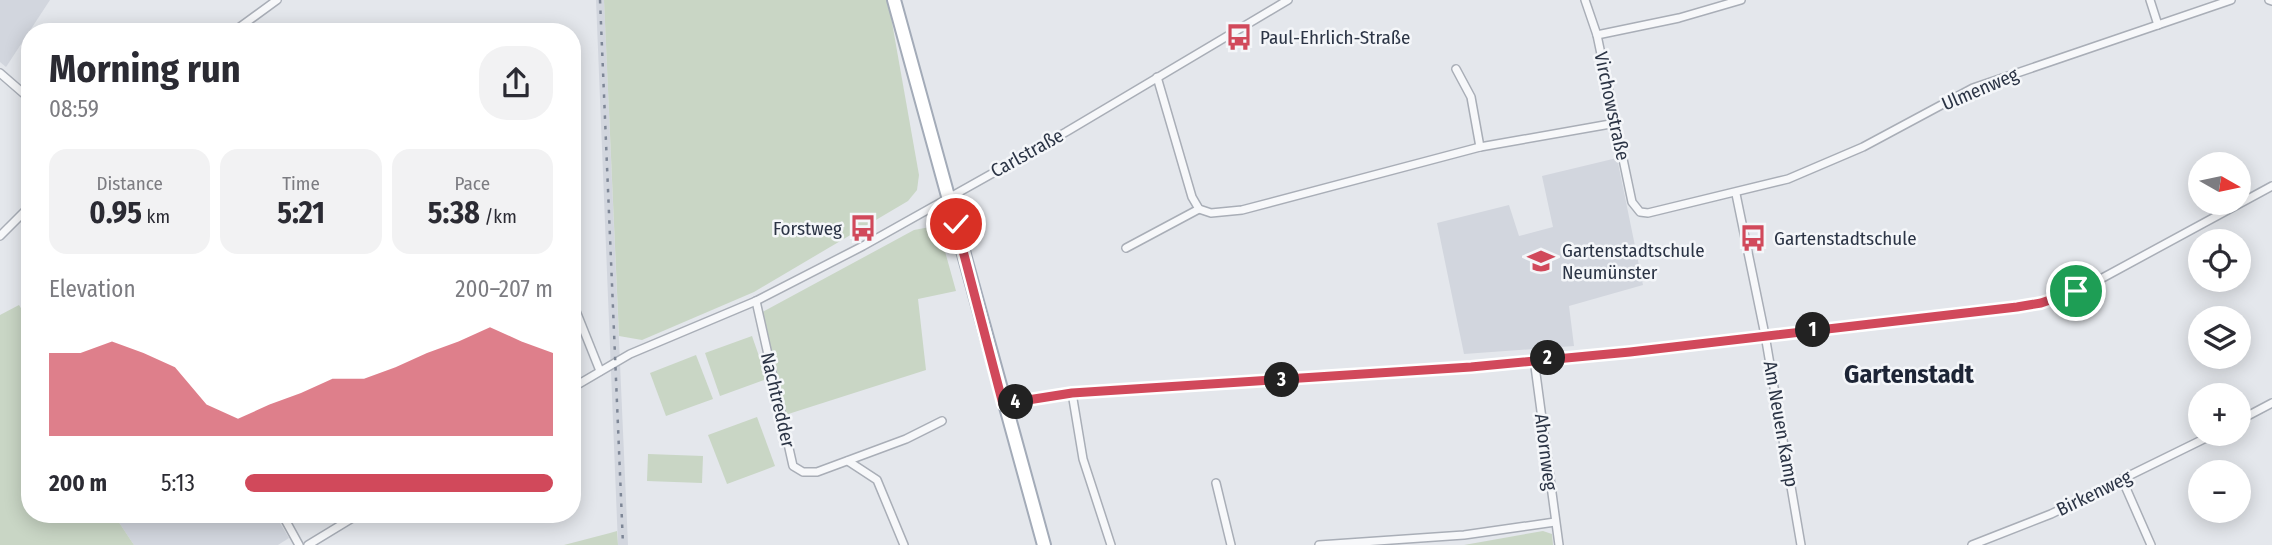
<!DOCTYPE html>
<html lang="en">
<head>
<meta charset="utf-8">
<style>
  :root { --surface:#fff; --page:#f2f2f3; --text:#2b2b33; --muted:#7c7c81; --accent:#d1495b }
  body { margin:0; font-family:"Fira Sans Condensed",sans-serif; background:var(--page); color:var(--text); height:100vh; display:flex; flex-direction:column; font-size:26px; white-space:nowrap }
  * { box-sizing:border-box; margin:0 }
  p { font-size:23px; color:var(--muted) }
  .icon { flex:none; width:38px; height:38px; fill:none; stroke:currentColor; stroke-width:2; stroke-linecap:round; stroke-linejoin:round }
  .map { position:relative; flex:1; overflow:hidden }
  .details { position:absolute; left:21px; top:23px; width:560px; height:500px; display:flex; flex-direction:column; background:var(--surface); border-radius:28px; box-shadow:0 4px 18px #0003 }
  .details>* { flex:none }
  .needle { width:46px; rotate:99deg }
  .tools { position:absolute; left:2188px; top:152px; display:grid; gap:14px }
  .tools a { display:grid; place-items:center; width:63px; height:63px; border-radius:50%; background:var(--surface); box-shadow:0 4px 18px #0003; font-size:35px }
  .pin { position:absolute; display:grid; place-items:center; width:60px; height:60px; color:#fff; margin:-30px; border:4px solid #fff; border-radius:50%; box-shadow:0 2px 7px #0007 }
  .km { position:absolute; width:35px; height:35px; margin:-18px; border-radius:50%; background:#222; color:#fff; font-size:19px; line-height:35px; text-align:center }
  .round { display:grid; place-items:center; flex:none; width:74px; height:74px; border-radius:28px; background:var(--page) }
  .headline { display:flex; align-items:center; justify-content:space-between; height:119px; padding:0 28px }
  h1 { font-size:38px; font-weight:700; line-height:52px }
  .figures { display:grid; grid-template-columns:repeat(3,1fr); gap:10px; height:119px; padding:7px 28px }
  .figures div { display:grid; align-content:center; border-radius:18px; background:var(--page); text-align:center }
  .figures b { font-size:30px; font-weight:700 }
  .figures small { font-size:19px; font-weight:400 }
  .figures p { font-size:19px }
  .chart { height:196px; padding:14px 28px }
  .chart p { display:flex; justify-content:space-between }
  .chart svg { width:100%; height:126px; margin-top:7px; fill:var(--accent); opacity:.7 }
  ul { padding:0 28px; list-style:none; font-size:23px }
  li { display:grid; grid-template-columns:112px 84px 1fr; align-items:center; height:52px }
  li i { height:18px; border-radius:9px; background:var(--accent) }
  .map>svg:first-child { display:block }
  .built { fill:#d2d6de }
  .green { fill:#c9d6c5 }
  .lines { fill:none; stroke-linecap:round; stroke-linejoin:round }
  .minor-casing { stroke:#a9aeb7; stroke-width:10 }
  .primary-casing { stroke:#a3abb8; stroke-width:16 }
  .minor { stroke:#f7f8fa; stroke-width:7 }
  .primary { stroke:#fff; stroke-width:12 }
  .rail { stroke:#7d8696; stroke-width:2.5; stroke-dasharray:3.5 7; stroke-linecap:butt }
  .route-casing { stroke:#fff; stroke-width:14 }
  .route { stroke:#d1495b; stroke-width:9 }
  .labels { text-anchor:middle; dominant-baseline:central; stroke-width:5; stroke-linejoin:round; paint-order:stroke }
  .poi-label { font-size:19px; fill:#2b3445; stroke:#f4f6f9; text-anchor:start }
  .street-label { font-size:19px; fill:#2b3445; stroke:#f4f6f9 }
  .district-label { font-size:26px; font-weight:bold; fill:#1d2536; stroke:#f4f6f9 }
</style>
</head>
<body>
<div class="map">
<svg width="2272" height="545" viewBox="0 0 2272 545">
  <rect width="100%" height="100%" fill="#e4e7ec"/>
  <!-- built -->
  <g class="built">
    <path d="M0,0H50L6,67L0,62Z"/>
    <path d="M596,0H604L628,545H618Z"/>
    <path d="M1617,158L1643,285L1569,306L1574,346L1464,354L1437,223L1509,205L1519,236L1553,227L1542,176Z"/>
    <path d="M114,515H275L289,538L278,545H134Z"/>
  </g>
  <!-- green -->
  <g class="green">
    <path d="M604,0H888L919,175L917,190L908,201L754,292L642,340L619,336Z"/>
    <path d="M930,227L941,237L956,291L918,299L926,370L782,416L759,314L914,230Z"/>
    <path d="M19,305L30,323V514L114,515L134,545H0V315Z"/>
    <path d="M752,336L767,379L720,396L705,353Z"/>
    <path d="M696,355L713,399L666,416L650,373Z"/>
    <path d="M757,417L775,466L727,484L708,435Z"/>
    <path d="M648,454L703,456L702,483L647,481Z"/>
    <path d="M617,531L618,545H564L610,533Z"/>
    <path d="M1543,531L1552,534L1553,545H1464Z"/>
  </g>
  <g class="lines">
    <defs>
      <g id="minor">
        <path d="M1585,0L1597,35L1632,202L1640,212L1648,213L1788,179L1863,147L1973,88L2231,0"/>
        <path d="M2150,0L2158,25"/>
        <path d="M2269,0L2272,1"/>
        <path d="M233,32L277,0"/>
        <path d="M1597,35L1679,18L1741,0"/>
        <path d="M1456,69L1471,97L1480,147"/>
        <path d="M0,73L30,99"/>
        <path d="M1157,77L1192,197L1199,209L1211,213L1242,210L1480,147L1616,123"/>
        <path d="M1736,194L1765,335L1801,545"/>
        <path d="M0,236L30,206"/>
        <path d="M1126,248L1199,209"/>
        <path d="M756,301L793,466L803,472H817L906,439L942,421"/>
        <path d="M576,311L600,371"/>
        <path d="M1534,359L1559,545"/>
        <path d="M572,388L630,354L756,301L863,246L1066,132L1288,0"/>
        <path d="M1072,393L1083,459L1111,545"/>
        <path d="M1004,404L1072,393L1470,367L1630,352L2041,303L2084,288L2272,186"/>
        <path d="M2238,421L2272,403"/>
        <path d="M848,461L877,480L904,545"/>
        <path d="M2122,479L2151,545"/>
        <path d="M1216,483L1231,545"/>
        <path d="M282,514L299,545"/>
        <path d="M308,545L359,514"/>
        <path d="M1319,545L1464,535L1555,522"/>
        <path d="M1972,545L2051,514L2214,434"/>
      </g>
      <path id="primary" d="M894,0L1044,545"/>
    </defs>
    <!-- minor casing -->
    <use href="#minor" class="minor-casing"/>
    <!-- primary casing -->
    <use href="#primary" class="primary-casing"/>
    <!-- minor -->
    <use href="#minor" class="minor"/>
    <!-- primary -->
    <use href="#primary" class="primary"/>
    <!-- rail -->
    <path class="rail" d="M600,0L623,545"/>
  </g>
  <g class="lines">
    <defs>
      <path id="route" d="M956,224L1003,404L1072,393L1471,367L1630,352L2017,307L2041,303L2076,291"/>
    </defs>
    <!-- route casing -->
    <use href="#route" class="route-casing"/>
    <!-- route -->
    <use href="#route" class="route"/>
  </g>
  <!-- icons -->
  <defs>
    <symbol id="bus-bare" viewBox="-9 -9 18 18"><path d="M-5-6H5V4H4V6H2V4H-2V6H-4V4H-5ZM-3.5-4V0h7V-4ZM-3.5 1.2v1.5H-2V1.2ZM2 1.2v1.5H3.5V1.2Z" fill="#d1495b" stroke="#f4f6f9" stroke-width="2.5" paint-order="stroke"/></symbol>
    <symbol id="school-bare" viewBox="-9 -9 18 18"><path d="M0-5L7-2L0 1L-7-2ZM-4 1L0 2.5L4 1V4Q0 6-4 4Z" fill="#d1495b" stroke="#f4f6f9" stroke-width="2.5" paint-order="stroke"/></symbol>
  </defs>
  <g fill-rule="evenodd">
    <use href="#bus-bare" x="1220" y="18" width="38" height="38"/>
    <use href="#bus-bare" x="844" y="209" width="38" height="38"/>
    <use href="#bus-bare" x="1734" y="219" width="38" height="38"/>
    <use href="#school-bare" x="1522" y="242" width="38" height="38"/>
  </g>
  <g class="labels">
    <!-- poi labels -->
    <g class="poi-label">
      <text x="1260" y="37">Paul-Ehrlich-Straße</text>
      <text x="842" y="228" text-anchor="end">Forstweg</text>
      <text x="1774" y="238">Gartenstadtschule</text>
      <text x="1562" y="250">Gartenstadtschule<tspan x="1562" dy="22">Neumünster</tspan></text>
    </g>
    <!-- street labels -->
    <g class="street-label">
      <text transform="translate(1980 89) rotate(-23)">Ulmenweg</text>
      <text transform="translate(1612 106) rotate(78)">Virchowstraße</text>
      <text transform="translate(1027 153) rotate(-29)">Carlstraße</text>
      <text transform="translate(778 400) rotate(77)">Nachtredder</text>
      <text transform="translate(1781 424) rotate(80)">Am Neuen Kamp</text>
      <text transform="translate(1546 452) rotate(83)">Ahornweg</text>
      <text transform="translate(2094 493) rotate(-26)">Birkenweg</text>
    </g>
    <!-- district labels -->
    <g class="district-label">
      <text x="1909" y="374">Gartenstadt</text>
    </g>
  </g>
</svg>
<div class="tools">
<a><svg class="needle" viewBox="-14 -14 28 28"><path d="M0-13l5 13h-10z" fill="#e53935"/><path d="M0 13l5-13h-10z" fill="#7c7c81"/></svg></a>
<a><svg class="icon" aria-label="locate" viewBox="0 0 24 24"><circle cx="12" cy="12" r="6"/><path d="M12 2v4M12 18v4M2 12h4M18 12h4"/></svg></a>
<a><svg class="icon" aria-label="layers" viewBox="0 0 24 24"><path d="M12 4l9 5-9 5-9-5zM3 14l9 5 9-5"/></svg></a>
<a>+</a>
<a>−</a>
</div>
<div class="pin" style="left:2076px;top:291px;background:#1e9e55"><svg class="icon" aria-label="arrive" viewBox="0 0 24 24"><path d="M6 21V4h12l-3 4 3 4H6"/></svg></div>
<div class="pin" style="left:956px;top:224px;background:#d93025"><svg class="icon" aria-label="check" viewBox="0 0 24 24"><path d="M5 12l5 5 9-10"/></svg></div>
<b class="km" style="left:1813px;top:330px">1</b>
<b class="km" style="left:1548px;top:358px">2</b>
<b class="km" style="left:1282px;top:380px">3</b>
<b class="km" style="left:1016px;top:402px">4</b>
<section class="details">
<div class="headline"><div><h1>Morning run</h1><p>08:59</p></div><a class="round"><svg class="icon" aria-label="share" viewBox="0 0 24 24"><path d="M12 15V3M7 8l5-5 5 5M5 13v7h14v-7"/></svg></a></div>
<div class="figures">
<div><p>Distance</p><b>0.95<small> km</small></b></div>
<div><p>Time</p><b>5:21</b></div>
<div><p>Pace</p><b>5:38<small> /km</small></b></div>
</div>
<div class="chart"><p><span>Elevation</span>200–207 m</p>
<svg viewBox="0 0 160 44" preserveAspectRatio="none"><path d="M0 44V15L10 15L20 11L30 15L40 20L50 33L60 38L70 33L80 29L90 24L100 24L110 20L120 15L130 11L140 6L150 11L160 15V44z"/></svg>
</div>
<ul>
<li><b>200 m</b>5:13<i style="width:100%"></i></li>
</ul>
</section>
</div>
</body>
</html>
